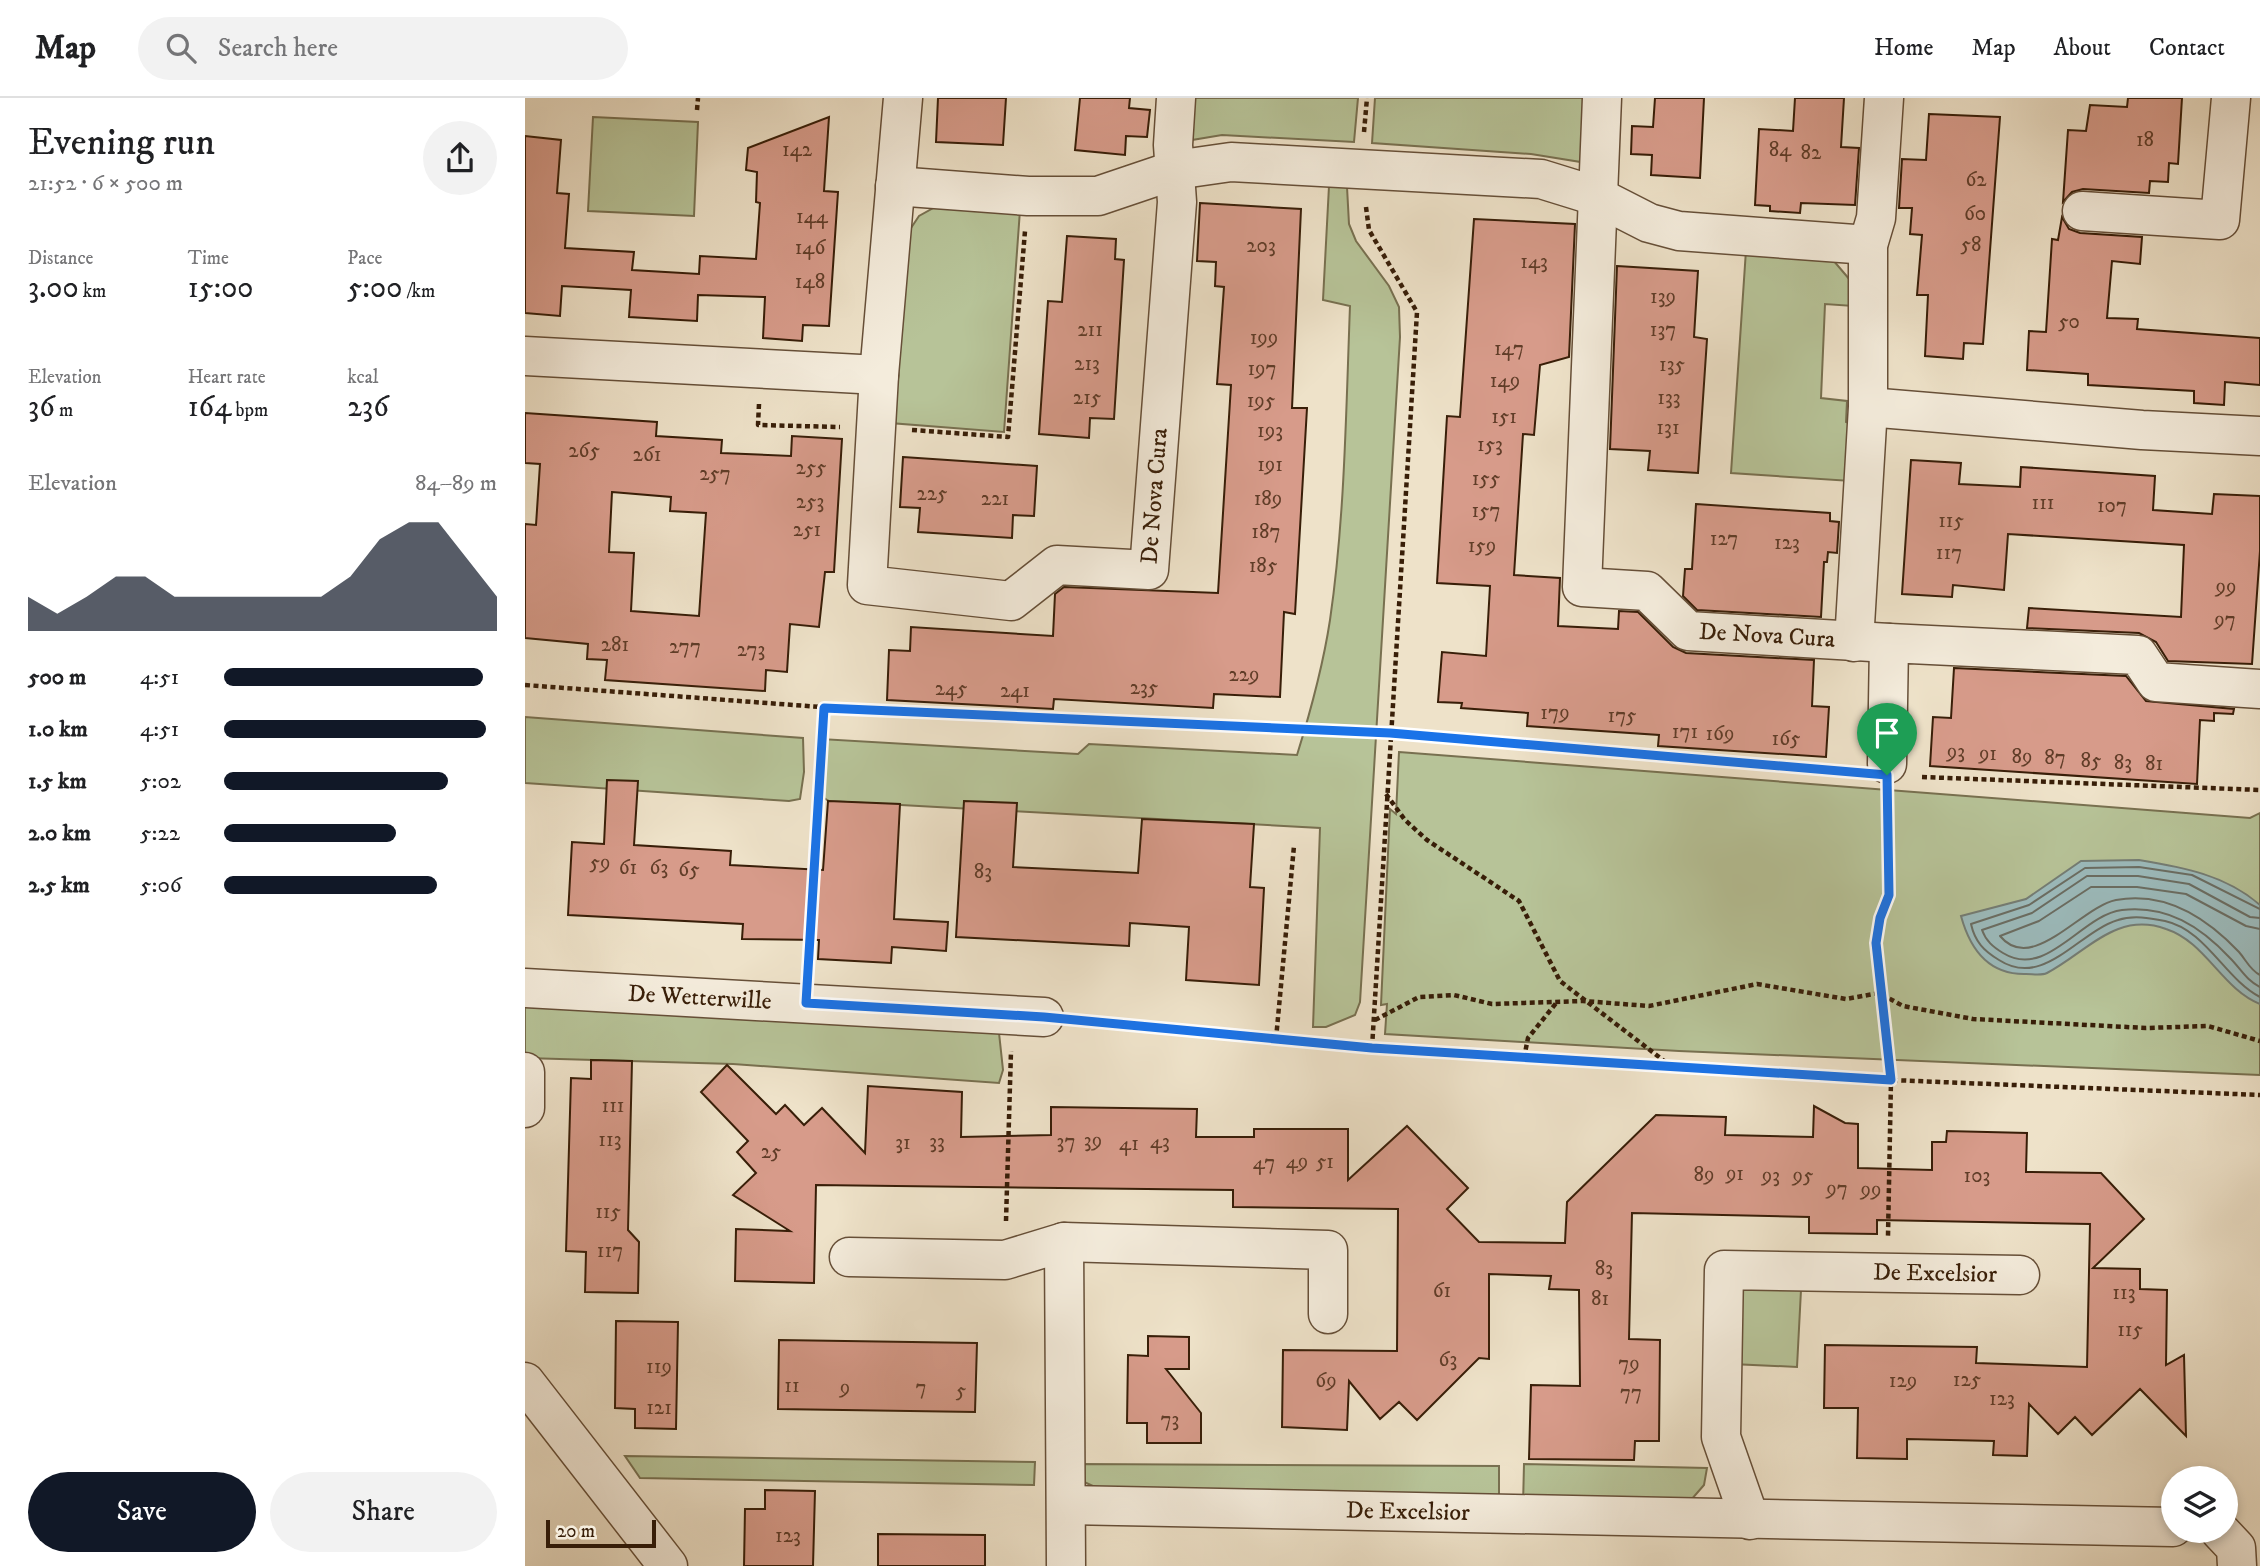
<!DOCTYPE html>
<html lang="en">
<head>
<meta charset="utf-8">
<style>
  :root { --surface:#fff; --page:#f2f2f2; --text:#202124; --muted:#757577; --line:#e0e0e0; --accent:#111827 }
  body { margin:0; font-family:"IM FELL DW Pica",serif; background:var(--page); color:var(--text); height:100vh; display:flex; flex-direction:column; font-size:26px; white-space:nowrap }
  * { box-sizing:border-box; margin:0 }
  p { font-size:23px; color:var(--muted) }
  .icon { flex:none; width:38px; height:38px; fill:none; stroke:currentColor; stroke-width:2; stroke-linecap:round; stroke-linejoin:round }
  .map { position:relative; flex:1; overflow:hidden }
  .drawer { display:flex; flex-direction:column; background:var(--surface); width:525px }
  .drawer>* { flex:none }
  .controls { position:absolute; left:1636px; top:1368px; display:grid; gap:14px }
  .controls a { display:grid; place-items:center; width:77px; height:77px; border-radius:50%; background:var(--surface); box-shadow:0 4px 10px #0003; font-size:35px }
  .scale { position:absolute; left:21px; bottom:18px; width:110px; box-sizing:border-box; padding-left:7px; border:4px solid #381e08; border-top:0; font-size:19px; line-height:24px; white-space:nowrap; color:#381e08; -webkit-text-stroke:5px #f4ecdc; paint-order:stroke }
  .pin { position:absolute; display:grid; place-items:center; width:60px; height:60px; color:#fff; margin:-72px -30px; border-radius:50% 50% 50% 0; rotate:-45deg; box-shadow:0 0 7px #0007 }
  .pin .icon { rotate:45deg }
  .round { display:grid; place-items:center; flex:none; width:74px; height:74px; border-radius:37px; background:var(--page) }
  .summary { display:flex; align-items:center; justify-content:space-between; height:119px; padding:0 28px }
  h1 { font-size:38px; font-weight:600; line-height:52px }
  .figures { display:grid; grid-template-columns:repeat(3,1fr); gap:10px; height:119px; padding:7px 28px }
  .figures div { display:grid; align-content:center }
  .figures b { font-size:30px; font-weight:600 }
  .figures small { font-size:19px; font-weight:400 }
  .figures p { font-size:19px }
  .chart { height:196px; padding:14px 28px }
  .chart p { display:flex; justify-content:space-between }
  .chart svg { width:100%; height:126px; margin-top:7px; fill:var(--accent); opacity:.7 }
  .primary-button { display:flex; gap:14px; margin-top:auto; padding:14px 28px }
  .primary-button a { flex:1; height:80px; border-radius:42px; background:var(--accent); color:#fff; font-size:28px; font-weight:600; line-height:80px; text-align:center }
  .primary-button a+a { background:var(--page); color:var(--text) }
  ul { padding:0 28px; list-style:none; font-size:23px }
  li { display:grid; grid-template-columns:112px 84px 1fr; align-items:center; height:52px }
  li i { height:18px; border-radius:9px; background:var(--accent) }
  header { display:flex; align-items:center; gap:42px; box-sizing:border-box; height:98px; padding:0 35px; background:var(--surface); border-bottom:2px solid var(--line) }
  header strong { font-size:33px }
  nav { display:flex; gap:38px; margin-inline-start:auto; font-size:24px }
  .search { width:490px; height:63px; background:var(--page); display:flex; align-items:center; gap:18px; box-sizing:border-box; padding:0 24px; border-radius:38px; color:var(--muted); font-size:26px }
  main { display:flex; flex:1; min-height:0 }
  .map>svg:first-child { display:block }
  .green { fill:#b7c398; stroke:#787050; stroke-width:2 }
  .water { fill:#9cbcbe; stroke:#747d75; stroke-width:2 }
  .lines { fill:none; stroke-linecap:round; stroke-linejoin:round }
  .shore { stroke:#6a6d63; stroke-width:2 }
  .building { fill:#d79b8a; stroke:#381e08; stroke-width:2; fill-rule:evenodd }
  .minor-casing { stroke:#664f38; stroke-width:41 }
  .path { stroke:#381e08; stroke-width:4.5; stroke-dasharray:5 3.5; stroke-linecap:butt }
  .minor { stroke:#f4ecdc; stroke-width:38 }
  .route-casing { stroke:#fff; stroke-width:14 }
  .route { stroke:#1a73e8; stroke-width:9 }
  .labels { text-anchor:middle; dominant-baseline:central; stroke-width:5; stroke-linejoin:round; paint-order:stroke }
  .number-label { font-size:21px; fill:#603d28 }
  .street-label { font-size:24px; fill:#381e08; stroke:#f4ecdc }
</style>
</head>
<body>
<header>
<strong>Map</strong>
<div class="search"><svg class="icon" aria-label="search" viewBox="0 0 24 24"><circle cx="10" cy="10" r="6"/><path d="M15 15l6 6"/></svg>Search here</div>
<nav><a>Home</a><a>Map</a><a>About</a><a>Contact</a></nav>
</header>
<main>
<section class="drawer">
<div class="summary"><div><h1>Evening run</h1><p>21:52 · 6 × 500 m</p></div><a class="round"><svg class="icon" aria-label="share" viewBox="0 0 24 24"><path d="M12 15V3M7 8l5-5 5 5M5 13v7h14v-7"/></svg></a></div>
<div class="figures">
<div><p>Distance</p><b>3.00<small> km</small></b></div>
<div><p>Time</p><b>15:00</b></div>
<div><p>Pace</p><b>5:00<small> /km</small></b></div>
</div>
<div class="figures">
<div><p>Elevation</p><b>36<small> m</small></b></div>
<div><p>Heart rate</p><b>164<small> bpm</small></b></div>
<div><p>kcal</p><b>236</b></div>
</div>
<div class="chart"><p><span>Elevation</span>84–89 m</p>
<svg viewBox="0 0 160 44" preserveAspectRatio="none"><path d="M0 44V32L10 38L20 32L30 25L40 25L50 32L60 32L70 32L80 32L90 32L100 32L110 25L120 12L130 6L140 6L150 19L160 32V44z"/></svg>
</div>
<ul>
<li><b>500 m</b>4:51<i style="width:95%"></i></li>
<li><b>1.0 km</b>4:51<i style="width:96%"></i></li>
<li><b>1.5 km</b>5:02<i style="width:82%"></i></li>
<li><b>2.0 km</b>5:22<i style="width:63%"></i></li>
<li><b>2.5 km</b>5:06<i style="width:78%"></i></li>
</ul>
<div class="primary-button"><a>Save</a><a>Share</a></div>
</section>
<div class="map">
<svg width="1735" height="1468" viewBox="0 0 1735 1468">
  <rect width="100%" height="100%" fill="#eee2c9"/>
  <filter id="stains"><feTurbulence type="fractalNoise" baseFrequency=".00286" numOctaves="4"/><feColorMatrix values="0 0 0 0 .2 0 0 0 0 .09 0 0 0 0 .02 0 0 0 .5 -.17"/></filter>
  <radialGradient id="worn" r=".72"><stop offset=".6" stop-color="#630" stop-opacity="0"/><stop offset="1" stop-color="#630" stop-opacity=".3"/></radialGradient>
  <!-- green -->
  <g class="green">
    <path d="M663,0H833L829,44L697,37L661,43Z"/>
    <path d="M850,0H1067L1062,65L1006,56L847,45Z"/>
    <path d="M68,19L173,24L169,118L63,113Z"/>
    <path d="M804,88L822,89L824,126L831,143L864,188L874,209L875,239L835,904L830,917L801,929H788L795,730L304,703L294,697L296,641L553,656L564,646L772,657C786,612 798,568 805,522C820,419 821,312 825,208L798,202Z"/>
    <path d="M412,108L495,112L479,334L365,325L384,133L394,118Z"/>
    <path d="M1221,152L1308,162L1325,182L1328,208L1300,206L1296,300L1322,303L1321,324L1329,326L1326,383L1206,375Z"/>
    <path d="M0,619L278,640L279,674L275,701L264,703L0,685Z"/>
    <path d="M874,654L1725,720L1735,715V977L1154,953L860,936L862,906L856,907L865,711L871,716Z"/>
    <path d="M0,906L474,935L478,972L474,985L208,966L0,960Z"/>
    <path d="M1211,1190L1276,1192L1272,1269L1207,1266Z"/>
    <path d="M100,1358L510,1364L509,1387L115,1380Z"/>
    <path d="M554,1366L974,1368V1407L581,1394L557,1383Z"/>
    <path d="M999,1366L1182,1370L1179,1387L1166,1402L998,1408Z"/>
  </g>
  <!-- water -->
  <path class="water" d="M1614,762C1657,769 1701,777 1735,807V906C1697,891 1681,844 1641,831C1591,813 1562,854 1522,875C1516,878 1508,876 1501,876C1464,877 1445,851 1436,818L1501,801L1556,763Z"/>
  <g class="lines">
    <!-- shore -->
    <g class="shore">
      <path d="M1735,811L1667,777L1614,769L1560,770L1504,807L1446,826C1450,844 1459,853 1474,862C1519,891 1553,834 1593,822C1608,817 1625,820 1640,823C1681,832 1700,881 1735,899"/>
      <path d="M1735,820L1725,819L1664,786L1613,778H1562L1507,815L1457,832C1461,843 1468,849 1478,855C1522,882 1556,817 1597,812C1642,807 1675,828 1705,860C1716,871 1721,882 1735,889"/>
      <path d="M1735,831L1721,828L1661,796L1612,789H1566L1514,823L1475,838C1507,877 1556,809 1591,802C1640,793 1681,819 1714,854C1721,862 1725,872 1735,877"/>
    </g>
  </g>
  <!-- building -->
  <g class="building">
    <path d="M413,0H481L478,47L411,44Z"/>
    <path d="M555,0H605L604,10L625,12L622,39L601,38L600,57L550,52Z"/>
    <path d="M1130,0H1179L1175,80L1126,77L1127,57L1106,56L1107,28L1128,29Z"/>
    <path d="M1270,0H1319L1316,49L1334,50L1330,107L1276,105L1275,115L1245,113V108L1230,107L1234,31L1268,33Z"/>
    <path d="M1603,0H1657L1653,66L1644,65L1643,84L1625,83L1624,95L1558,91L1547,94L1538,104L1543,32L1561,33L1565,7L1602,9Z"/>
    <path d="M1404,16L1475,19L1458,246L1439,245L1438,261L1400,258L1403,197H1392L1397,137L1385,136L1387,110H1374L1377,61L1401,62Z"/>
    <path d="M304,19L299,93L313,94L304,228L278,227L277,243L238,240L240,199L173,197L172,223L104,219L106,192L37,188L35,218L0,215V38L36,42L32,95L44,96L40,150L109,154L107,172L174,176L175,158L231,161L235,105L231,104L232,74L221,72L223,50Z"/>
    <path d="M675,105L776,111L767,310H782L770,516L759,514L755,599L689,596L688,610L529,601L528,611L362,602L364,552L385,553L386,529L528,538L530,496L539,489L693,495L706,287L692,286L699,189L690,188L691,164L672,163Z"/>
    <path d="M1537,119L1544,131L1555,135L1617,139L1615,166L1587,163L1582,220L1613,221L1612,231L1735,240V287L1700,284L1699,307L1669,305V293L1563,287V276L1502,272L1504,233L1521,234L1527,141L1533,142Z"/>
    <path d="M949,121L1050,126L1044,259L1015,267L1009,337L998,336L989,477L1035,480L1033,528L1093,531L1094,513L1113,514L1148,549L1161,555L1289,562L1287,608L1304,609L1301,659L1133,648L1134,637L1002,628L1003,615L936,610L937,605L913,604L917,554L961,558L965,488L912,485L922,318L935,319Z"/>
    <path d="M542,138L591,141L590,161L599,162L589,321L565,320L564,340L514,336L523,203L537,204Z"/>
    <path d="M1092,168L1173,173L1169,239L1182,241L1173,375L1123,372L1125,353L1085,351Z"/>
    <path d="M0,315L132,324L131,338L197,342L196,355L266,358L267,338L317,341L309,474H300L294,529L265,526L262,574L241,572L240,593L80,582L82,562L62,561L63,546L0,540V426L11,427L15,366L0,365ZM87,394L146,399L145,413L181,415L174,518L106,513L109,455L84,454Z"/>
    <path d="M378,359L512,368L509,418L488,417L487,440L393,434L395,410L375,409Z"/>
    <path d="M1386,362L1436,365L1434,386L1495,389L1496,369L1630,378L1628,412L1687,416L1689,396L1735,398V453L1727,566L1643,563L1631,544L1614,535L1502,530L1504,510L1656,519L1659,447L1483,436L1479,492L1428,487L1427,499L1377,496Z"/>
    <path d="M1171,406L1305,415V423L1314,424L1312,455L1303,454L1302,464H1299L1296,519L1172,512L1158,498L1160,471H1167Z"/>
    <path d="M1429,570L1601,578L1621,603L1709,611L1708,616L1689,615V623L1675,622L1672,686L1405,668L1408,619L1426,620Z"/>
    <path d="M82,682L113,683L109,747L206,753L205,767L298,772L303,703L375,706L369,821L423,824L421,853L367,849L366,865L293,861L294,842L217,841L218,826L43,817L47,744L79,746Z"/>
    <path d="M439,703L492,705L488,769L613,775L617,721L729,726L725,789L739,790L734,887L661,882L664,829L605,825L604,848L431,839Z"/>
    <path d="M66,962L107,963L103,1132L114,1144L113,1195L60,1194L61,1154L41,1153L46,980L66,981Z"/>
    <path d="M202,967L251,1016L260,1007L279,1027L297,1010L340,1055L343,988L437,994L436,1039L526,1037V1009L672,1011L671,1039H729V1031H823V1082L882,1028L943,1090L922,1111L954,1144L1040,1145L1042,1104L1131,1017L1201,1019L1200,1037L1288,1039L1289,1008L1320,1025L1333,1026V1070L1407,1072V1044H1421L1422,1033L1502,1035L1501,1074L1576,1075L1619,1121L1568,1170L1615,1171V1191L1642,1192L1641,1267L1659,1257L1661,1338L1615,1291L1567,1337L1550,1319L1533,1336L1504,1306L1502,1358L1468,1357L1469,1343L1382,1341V1361L1332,1360L1333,1310H1299L1300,1247L1452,1249L1451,1265L1562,1269L1565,1126L1352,1122V1136L1284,1135V1119L1107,1115L1104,1241L1135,1242L1134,1343H1110L1109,1362L1004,1361L1006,1287L1055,1288L1054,1192L1024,1191L1026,1178L964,1176V1261L954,1260L892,1322L874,1304L855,1321L824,1283L822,1332L757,1329L758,1252L872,1253L873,1111L708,1109V1092L291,1087L289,1185L210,1183L211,1131L265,1133L208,1097L231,1075L212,1054L223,1043L176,994Z"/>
    <path d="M91,1223L153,1224L151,1331L110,1330V1311L90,1310Z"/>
    <path d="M623,1238L664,1239V1271H641L676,1315V1345H622V1325H602L603,1257L623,1258Z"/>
    <path d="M254,1242L452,1245L450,1314L253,1311Z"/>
    <path d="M240,1392L290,1393L288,1468H219L220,1411H240Z"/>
    <path d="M353,1436L460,1437V1468H353Z"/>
  </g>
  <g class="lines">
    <defs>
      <g id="minor">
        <path id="s1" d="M378,0L354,277L342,487L486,503L532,467L624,472L652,104L648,47L651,0"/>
        <path id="s2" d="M1077,0L1057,489L1122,493L1163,533L1364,545"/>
        <path d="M370,88L503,98H573L650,72L706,64L1016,81L1071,98L1124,125L1154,133L1343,147"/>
        <path d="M1557,113L1695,122L1706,0"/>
        <path d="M0,258L354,277"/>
        <path d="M1343,309L1617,332L1735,338"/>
        <path d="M1329,544L1343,309V147L1351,120L1359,0"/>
        <path d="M1362,666L1364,545L1613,557L1631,584L1735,591"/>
        <path id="s3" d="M0,890L519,919"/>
        <path d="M0,974V1010"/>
        <path d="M539,1144L541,1468"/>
        <path d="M324,1159L480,1162L539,1144L803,1152V1216"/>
        <path d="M0,1284L143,1468"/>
        <path id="s4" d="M542,1407L1648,1429"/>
        <path id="s5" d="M1225,1422L1196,1339L1199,1172L1495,1177"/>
        <path d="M1695,1433L1711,1450L1712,1468"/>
      </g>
    </defs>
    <!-- minor casing -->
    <use href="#minor" class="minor-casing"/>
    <!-- path -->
    <g class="path">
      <path d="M172,12L173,0"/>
      <path d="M839,34L842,0"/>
      <path d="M841,109L844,132L892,214L847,950"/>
      <path d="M234,306L233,327L315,329"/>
      <path d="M387,332L483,339L500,133"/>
      <path d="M0,587L336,612L865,635L1325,674"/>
      <path d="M1397,679L1735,692"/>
      <path d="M861,696L880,722L902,742L994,803L1035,883L1147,969"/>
      <path d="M1363,702L1364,797L1355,820L1351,845L1366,982L1363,1138"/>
      <path d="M283,869L299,610"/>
      <path d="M850,922L894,899L929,897L967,906L1058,903L1124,908L1232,886L1321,901L1354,895L1378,908L1448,921L1621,930L1683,928L1735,943"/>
      <path d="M554,923L847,950L1366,982L1735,997"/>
      <path d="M751,941L769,748"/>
      <path d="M999,960L1003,940L1032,904"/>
      <path d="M481,1123L486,953"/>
    </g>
    <!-- minor -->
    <use href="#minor" class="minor"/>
  </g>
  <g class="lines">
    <defs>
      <path id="route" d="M299,610L865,635L1362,677L1364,797L1355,820L1351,845L1366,982L847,950L519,919L281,905Z"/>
    </defs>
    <!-- route casing -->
    <use href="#route" class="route-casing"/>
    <!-- route -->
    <use href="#route" class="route"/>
  </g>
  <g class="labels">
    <!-- number labels -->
    <g class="number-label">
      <text x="1620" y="42">18</text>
      <text x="272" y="52">142</text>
      <text x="1255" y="52">84</text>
      <text x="1286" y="55">82</text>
      <text x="1451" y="82">62</text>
      <text x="1450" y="116">60</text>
      <text x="287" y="119">144</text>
      <text x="1446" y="147">58</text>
      <text x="736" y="148">203</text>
      <text x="285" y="150">146</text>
      <text x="1009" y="164">143</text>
      <text x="285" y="184">148</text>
      <text x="1138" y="199">139</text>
      <text x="1544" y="224">50</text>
      <text x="565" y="232">211</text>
      <text x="1138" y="232">137</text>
      <text x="739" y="240">199</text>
      <text x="984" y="251">147</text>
      <text x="562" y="266">213</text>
      <text x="1147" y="267">135</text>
      <text x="737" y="271">197</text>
      <text x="980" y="283">149</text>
      <text x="562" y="300">215</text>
      <text x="1144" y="300">133</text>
      <text x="736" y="303">195</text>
      <text x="979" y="319">151</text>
      <text x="1143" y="330">131</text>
      <text x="745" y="333">193</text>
      <text x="965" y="347">153</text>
      <text x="59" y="353">265</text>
      <text x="122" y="357">261</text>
      <text x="745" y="367">191</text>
      <text x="286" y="370">255</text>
      <text x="190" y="376">257</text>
      <text x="961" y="381">155</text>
      <text x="407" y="396">225</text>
      <text x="470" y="401">221</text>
      <text x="743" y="401">189</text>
      <text x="285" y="404">253</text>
      <text x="1518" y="405">111</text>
      <text x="1587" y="408">107</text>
      <text x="961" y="413">157</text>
      <text x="1426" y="423">115</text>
      <text x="282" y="432">251</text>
      <text x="741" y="434">187</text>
      <text x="1199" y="441">127</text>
      <text x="1262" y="445">123</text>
      <text x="957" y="448">159</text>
      <text x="1424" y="455">117</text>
      <text x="738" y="468">185</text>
      <text x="1701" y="489">99</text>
      <text x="1700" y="522">97</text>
      <text x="90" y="547">281</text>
      <text x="160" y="549">277</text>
      <text x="226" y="552">273</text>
      <text x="719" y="577">229</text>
      <text x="619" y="590">235</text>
      <text x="426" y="591">245</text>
      <text x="490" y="593">241</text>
      <text x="1030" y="615">179</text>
      <text x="1097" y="618">175</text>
      <text x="1160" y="634">171</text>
      <text x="1195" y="636">169</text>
      <text x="1261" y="641">165</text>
      <text x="1431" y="654">93</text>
      <text x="1463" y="656">91</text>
      <text x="1497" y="659">89</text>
      <text x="1530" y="660">87</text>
      <text x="1566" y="663">85</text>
      <text x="1598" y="665">83</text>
      <text x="1629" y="666">81</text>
      <text x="75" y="765">59</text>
      <text x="103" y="770">61</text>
      <text x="134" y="770">63</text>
      <text x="164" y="772">65</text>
      <text x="458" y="774">83</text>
      <text x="88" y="1008">111</text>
      <text x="85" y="1042">113</text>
      <text x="568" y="1043">39</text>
      <text x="412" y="1044">33</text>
      <text x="541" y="1044">37</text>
      <text x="635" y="1044">43</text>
      <text x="378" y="1045">31</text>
      <text x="604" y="1046">41</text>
      <text x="246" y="1054">25</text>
      <text x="772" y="1064">49</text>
      <text x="800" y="1064">51</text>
      <text x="739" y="1065">47</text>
      <text x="1210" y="1076">91</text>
      <text x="1179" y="1077">89</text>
      <text x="1246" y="1078">93</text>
      <text x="1278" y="1078">95</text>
      <text x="1452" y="1078">103</text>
      <text x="1312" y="1091">97</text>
      <text x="1346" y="1092">99</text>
      <text x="83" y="1114">115</text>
      <text x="85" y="1153">117</text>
      <text x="1079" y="1171">83</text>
      <text x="917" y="1193">61</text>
      <text x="1599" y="1195">113</text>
      <text x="1075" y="1201">81</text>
      <text x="1605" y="1232">115</text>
      <text x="923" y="1262">63</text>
      <text x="1104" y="1266">79</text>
      <text x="134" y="1269">119</text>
      <text x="1442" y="1282">125</text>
      <text x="801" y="1283">69</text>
      <text x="1378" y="1283">129</text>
      <text x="267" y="1288">11</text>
      <text x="320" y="1290">9</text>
      <text x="396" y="1290">7</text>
      <text x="436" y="1293">5</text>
      <text x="1106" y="1295">77</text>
      <text x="1477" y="1301">123</text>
      <text x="134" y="1310">121</text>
      <text x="645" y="1322">73</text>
      <text x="263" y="1438">123</text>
    </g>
    <!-- street labels -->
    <g class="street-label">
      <text stroke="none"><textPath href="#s1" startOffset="858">De Nova Cura</textPath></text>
      <text stroke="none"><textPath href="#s2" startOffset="691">De Nova Cura</textPath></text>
      <text stroke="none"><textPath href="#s3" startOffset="175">De Wetterwille</textPath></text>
      <text stroke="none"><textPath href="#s5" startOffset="466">De Excelsior</textPath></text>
      <text stroke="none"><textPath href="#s4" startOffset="341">De Excelsior</textPath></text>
    </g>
  </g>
  <rect width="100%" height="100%" filter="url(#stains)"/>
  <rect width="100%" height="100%" fill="url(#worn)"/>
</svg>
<div class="controls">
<a><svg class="icon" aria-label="layers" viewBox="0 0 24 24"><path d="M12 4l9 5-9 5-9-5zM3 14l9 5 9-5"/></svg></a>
</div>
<div class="scale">20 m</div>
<div class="pin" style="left:1362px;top:677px;background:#1e9e55"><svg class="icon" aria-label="arrive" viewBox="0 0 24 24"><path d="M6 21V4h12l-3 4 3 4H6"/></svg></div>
</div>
</main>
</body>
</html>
